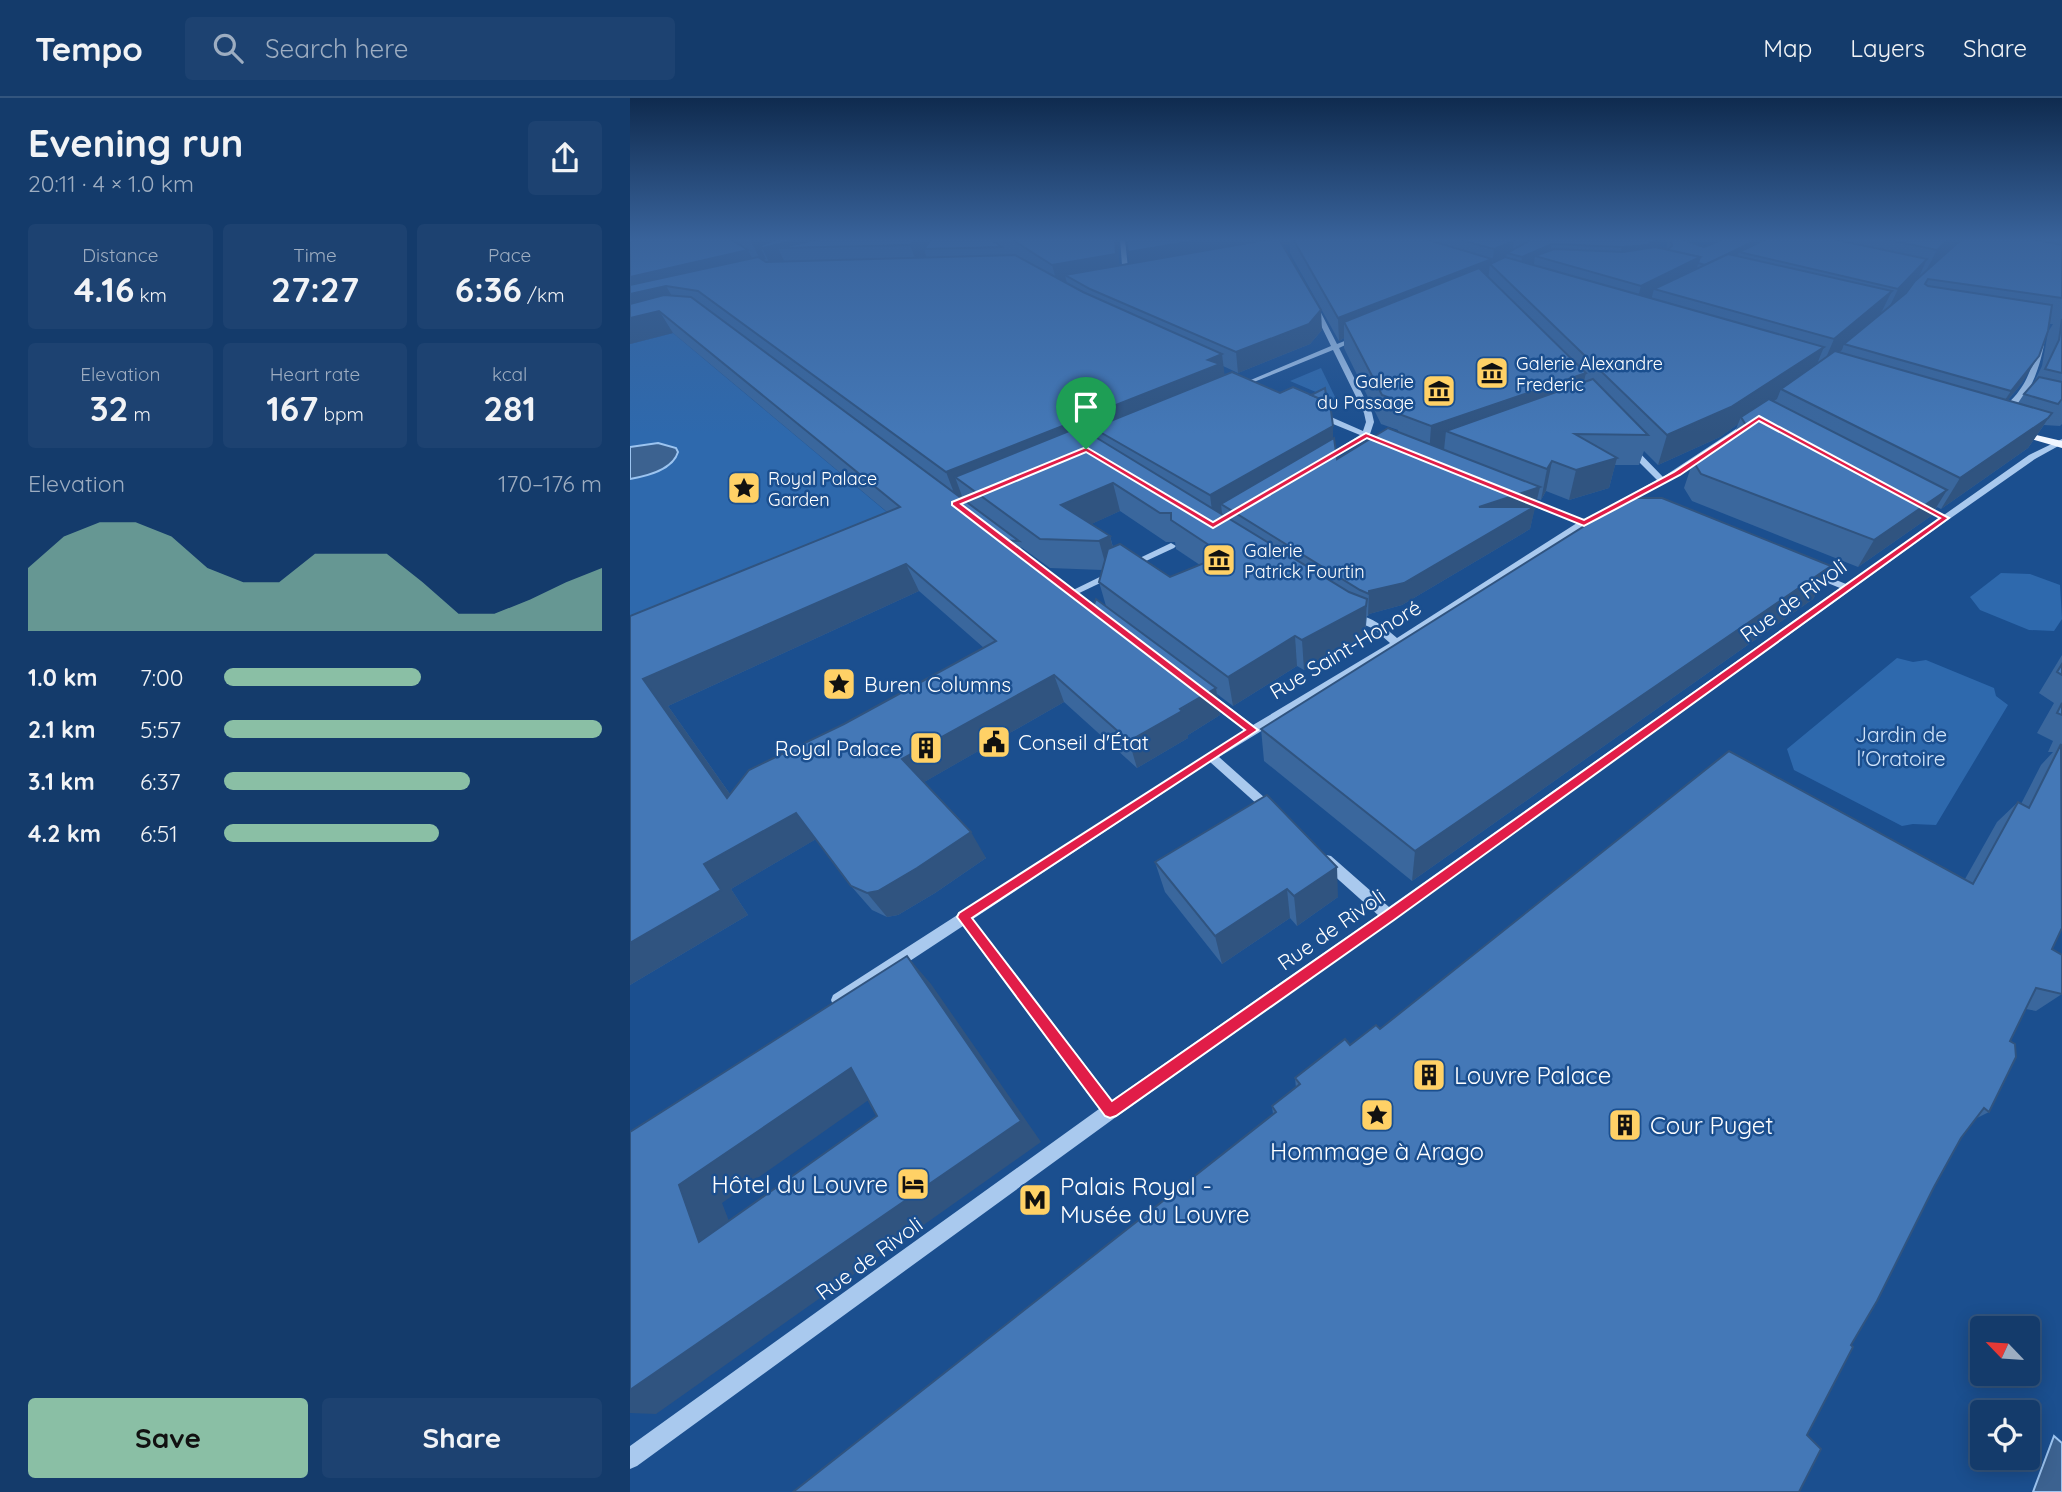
<!DOCTYPE html>
<html lang="en">
<head>
<meta charset="utf-8">
<style>
  :root { --surface:#143b6b; --page:#1d4271; --text:#f1f3f6; --muted:#9dadc1; --line:#33557e; --accent:#8abfa5 }
  body { margin:0; font-family:Quicksand,sans-serif; background:var(--page); color:var(--text); height:100vh; display:flex; flex-direction:column; font-size:26px; white-space:nowrap }
  * { box-sizing:border-box; margin:0 }
  p { font-size:23px; color:var(--muted) }
  .icon { flex:none; width:38px; height:38px; fill:none; stroke:currentColor; stroke-width:2; stroke-linecap:round; stroke-linejoin:round }
  .map { position:relative; flex:1; overflow:hidden }
  .side { display:flex; flex-direction:column; background:var(--surface); width:630px }
  .side>* { flex:none }
  .needle { width:46px; rotate:295deg }
  .buttons { position:absolute; left:1340px; top:1218px; display:grid; gap:14px }
  .buttons a { display:grid; place-items:center; width:70px; height:70px; border-radius:7px; background:var(--surface); box-shadow:0 4px 18px #0003,0 0 0 2px var(--line); font-size:35px }
  .pin { position:absolute; display:grid; place-items:center; width:60px; height:60px; color:#fff; margin:-72px -30px; border-radius:50% 50% 50% 0; rotate:-45deg; box-shadow:0 0 7px #0007 }
  .pin .icon { rotate:45deg }
  .round { display:grid; place-items:center; flex:none; width:74px; height:74px; border-radius:7px; background:var(--page) }
  .overview { display:flex; align-items:center; justify-content:space-between; height:119px; padding:0 28px }
  h1 { font-size:38px; font-weight:800; line-height:52px }
  .metrics { display:grid; grid-template-columns:repeat(3,1fr); gap:10px; height:119px; padding:7px 28px }
  .metrics div { display:grid; align-content:center; border-radius:7px; background:var(--page); text-align:center }
  .metrics b { font-size:35px; font-weight:800 }
  .metrics small { font-size:19px; font-weight:400 }
  .metrics p { font-size:19px }
  .chart { height:196px; padding:14px 28px }
  .chart p { display:flex; justify-content:space-between }
  .chart svg { width:100%; height:126px; margin-top:7px; fill:var(--accent); opacity:.7 }
  .button { display:flex; gap:14px; margin-top:auto; padding:14px 28px }
  .button a { flex:1; height:80px; border-radius:7px; background:var(--accent); color:#111; font-size:28px; font-weight:800; line-height:80px; text-align:center }
  .button a+a { background:var(--page); color:var(--text) }
  ul { padding:0 28px; list-style:none; font-size:23px }
  li { display:grid; grid-template-columns:112px 84px 1fr; align-items:center; height:52px }
  li i { height:18px; border-radius:9px; background:var(--accent) }
  header { display:flex; align-items:center; gap:42px; box-sizing:border-box; height:98px; padding:0 35px; background:var(--surface); border-bottom:2px solid var(--line) }
  header strong { font-size:33px }
  nav { display:flex; gap:38px; margin-inline-start:auto; font-size:24px }
  .search { width:490px; height:63px; background:var(--page); display:flex; align-items:center; gap:18px; box-sizing:border-box; padding:0 24px; border-radius:7px; color:var(--muted); font-size:26px }
  main { display:flex; flex:1; min-height:0 }
  .map>svg:first-child { display:block }
  .green { fill:#2e69ad }
  .water { fill:#3c6290; stroke:#9cc4f0; stroke-width:2 }
  .lines { fill:none; stroke-linecap:round; stroke-linejoin:round }
  .minor { fill:#a9c9ee; fill-rule:evenodd }
  .major { fill:#f0f6ff; fill-rule:evenodd }
  .wall { fill:#3a679d; fill-rule:evenodd }
  .shaded-wall { fill:#305480 }
  .building { fill:#4478b7; stroke:#305480; stroke-width:2; fill-rule:evenodd }
  .route { fill:#e11d48; stroke:#fff; stroke-width:2; fill-rule:evenodd }
  .labels { text-anchor:middle; dominant-baseline:central; stroke-width:5; stroke-linejoin:round; paint-order:stroke }
  .far-poi-label { font-size:18px; fill:#fff; stroke:#1b4f8f; text-anchor:start }
  .street-label { font-size:21px; fill:#fff; stroke:#1b4f8f }
  .poi-label { font-size:21px; fill:#fff; stroke:#1b4f8f; text-anchor:start }
  .park-label { font-size:21px; fill:#cfe3fa; stroke:#1b4f8f }
  .near-poi-label { font-size:24px; fill:#fff; stroke:#1b4f8f; text-anchor:start }
</style>
</head>
<body>
<header>
<strong>Tempo</strong>
<div class="search"><svg class="icon" aria-label="search" viewBox="0 0 24 24"><circle cx="10" cy="10" r="6"/><path d="M15 15l6 6"/></svg>Search here</div>
<nav><a>Map</a><a>Layers</a><a>Share</a></nav>
</header>
<main>
<section class="side">
<div class="overview"><div><h1>Evening run</h1><p>20:11 · 4 × 1.0 km</p></div><a class="round"><svg class="icon" aria-label="share" viewBox="0 0 24 24"><path d="M12 15V3M7 8l5-5 5 5M5 13v7h14v-7"/></svg></a></div>
<div class="metrics">
<div><p>Distance</p><b>4.16<small> km</small></b></div>
<div><p>Time</p><b>27:27</b></div>
<div><p>Pace</p><b>6:36<small> /km</small></b></div>
</div>
<div class="metrics">
<div><p>Elevation</p><b>32<small> m</small></b></div>
<div><p>Heart rate</p><b>167<small> bpm</small></b></div>
<div><p>kcal</p><b>281</b></div>
</div>
<div class="chart"><p><span>Elevation</span>170–176 m</p>
<svg viewBox="0 0 160 44" preserveAspectRatio="none"><path d="M0 44V22L10 11L20 6L30 6L40 11L50 22L60 27L70 27L80 17L90 17L100 17L110 27L120 38L130 38L140 33L150 27L160 22V44z"/></svg>
</div>
<ul>
<li><b>1.0 km</b>7:00<i style="width:52%"></i></li>
<li><b>2.1 km</b>5:57<i style="width:100%"></i></li>
<li><b>3.1 km</b>6:37<i style="width:65%"></i></li>
<li><b>4.2 km</b>6:51<i style="width:57%"></i></li>
</ul>
<div class="button"><a>Save</a><a>Share</a></div>
</section>
<div class="map">
<svg width="1432" height="1394" viewBox="0 0 1432 1394">
  <rect width="100%" height="100%" fill="#1b4f8f"/>
  <!-- green -->
  <g class="green">
    <path d="M43,235L283,436L0,555V246Z"/>
    <path d="M691,270L707,303L660,283Z"/>
    <path d="M1371,475L1400,476L1430,487L1432,521L1424,533L1399,532L1350,512L1340,499Z"/>
    <path d="M1267,560L1283,564L1296,562L1364,590L1366,598L1378,607L1306,727L1283,726L1272,728L1164,672L1157,651Z"/>
  </g>
  <!-- water -->
  <g class="water">
    <path d="M28,345L46,350L48,354C43,372 17,378 0,381V349Z"/>
    <path d="M1424,1338L1432,1345V1394H1403Z"/>
  </g>
  <g class="lines">
    <!-- minor -->
    <g class="minor">
      <path d="M490,141H495L499,180L496,182L493,180Z"/>
      <path d="M684,205L687,207L707,246L727,238L732,239L709,250L742,315L744,324L740,336L759,343V347H753L737,340L697,364L690,362L730,337L686,319V315H692L733,333L736,324L734,315L703,252L609,290L604,289L701,248L681,207Z"/>
      <path d="M1410,238L1415,239C1413,261 1398,313 1371,315V311C1399,289 1401,270 1410,238Z"/>
      <path d="M1115,325L1122,327L1050,377L957,427L771,547L589,659L645,709L647,712L645,715H637L580,664L343,821L482,1002L748,817L691,766L689,762L691,758L696,757L701,758L759,809L1210,490L1178,477V473H1184L1216,486L1399,357L1432,341V346L1405,361L1318,422L764,822L486,1019L7,1368L0,1371V1348L469,1011L333,828L213,907L208,909L203,907L201,902L203,897L615,632L574,602L573,599L574,596H582L623,627L760,545L744,531L719,520V516C737,515 755,529 767,540L947,425L890,403V399H896L954,422L1027,382L997,352V348H1003L1033,379Z"/>
      <path d="M541,445L546,448L544,450L503,469H497L495,467Z"/>
      <path d="M484,472L489,475L487,477L443,498H437L435,496Z"/>
    </g>
    <!-- major -->
    <path class="major" d="M1381,331L1432,343V350L1381,335Z"/>
  </g>
  <!-- wall -->
  <g class="wall">
    <path d="M0,141H488L489,167L500,165L496,141H1032L1029,150L1036,152L1038,141H1051L1074,149L1124,143L1122,148L1136,141H1330L1329,142H1326L1323,149L1333,141H1432V326L1430,328L1414,327L1398,350L1311,411L1307,409L1301,418L1228,469L1062,403L1054,390L1063,363L1104,337L1108,326L1090,339L1028,367L1014,353L1009,367H985L979,390L939,402L916,393L911,402L907,401L905,411L904,412L900,431L772,507L739,516L738,518H737L735,537L702,557L674,572L667,568L603,608L587,596L590,617L558,637V640L507,670L434,604L294,684L356,760L305,795L268,817L257,819L242,812L221,788L186,741L101,791L118,817L0,887V518L257,414L43,235L0,246ZM660,146V155L709,243L714,240V250L751,326L768,332V334L707,361L703,341V328L697,304L650,295L594,277L593,268L608,275L680,246L692,232L653,147ZM1420,226H1423L1418,234L1412,268L1404,284L1394,296L1388,305L1378,302L1392,285ZM490,413L536,444H545L546,451L570,467L540,479L483,449L480,438L461,426ZM391,449L420,470L472,472L469,484L476,508L463,509L395,460ZM289,493L354,550L214,626L100,696L38,608Z"/>
    <path d="M1201,468L1183,501L782,783L634,663L631,631Z"/>
    <path d="M1432,557V830L1422,851L1432,896L1406,913L1396,911L1380,943L1359,1014L1345,1021L1331,1040L1304,1089L1221,1247L1177,1337L643,1016L642,1008L666,990L665,980L750,931L1335,781L1367,724L1388,704L1391,706L1411,667L1423,654H1418L1423,643L1407,635L1424,605L1409,595Z"/>
    <path d="M525,764L708,799L667,828L660,820L592,866L535,794Z"/>
  </g>
  <!-- shaded-wall -->
  <g class="shaded-wall">
    <path d="M118,141H266L148,150L156,167L142,170L132,150L130,148L136,161L131,163L121,143Z"/>
    <path d="M285,141H303L294,151L297,160L289,171L280,147Z"/>
    <path d="M485,141H488L490,177H435L437,186L428,188L422,167Z"/>
    <path d="M575,141H659L660,146L501,175L498,154Z"/>
    <path d="M1027,141H1032L1027,158L987,169L992,149Z"/>
    <path d="M1319,141H1327L1323,149L1295,175L1307,152Z"/>
    <path d="M884,143L882,156L877,155L875,166L862,168L864,151Z"/>
    <path d="M1124,143L1120,156L1109,154L1106,163L1075,167Z"/>
    <path d="M922,146L919,162L905,158L903,173L889,180L892,159Z"/>
    <path d="M118,152L128,173L36,188L49,210L30,214L43,235L0,246V179Z"/>
    <path d="M1070,159L1063,184L1024,191L1020,206L1004,214L1011,188Z"/>
    <path d="M862,161V167L860,166L858,182L714,224V240L709,243L708,220Z"/>
    <path d="M1297,161L1288,181L1258,212L1268,191Z"/>
    <path d="M1262,193L1249,219L1214,246L1212,252L1192,269L1204,241Z"/>
    <path d="M691,212L692,232L680,246L608,275L606,254Z"/>
    <path d="M1194,249L1182,278L1151,291L1147,301L1113,323L1111,319L1108,326L1090,339L1028,367L1037,337Z"/>
    <path d="M592,256L595,280L463,330L466,342L325,379L332,398L326,400L316,374Z"/>
    <path d="M1409,258L1392,285L1363,320L1381,293Z"/>
    <path d="M956,275L949,303L816,333L814,352L799,357L801,328Z"/>
    <path d="M1422,315L1398,350L1311,411L1330,380Z"/>
    <path d="M703,328V350L591,406L592,415L583,421L580,397Z"/>
    <path d="M987,360L979,390L939,402L946,372Z"/>
    <path d="M922,363L916,393L911,402L917,371Z"/>
    <path d="M483,385L490,413L440,436L431,407Z"/>
    <path d="M910,389L900,431L772,507L739,516L738,518L739,493L849,409Z"/>
    <path d="M1317,392L1301,418L1228,469L1244,442Z"/>
    <path d="M480,438L487,467L477,472L469,443Z"/>
    <path d="M276,466L289,493L38,608L121,726L97,700L13,581Z"/>
    <path d="M1201,468L1183,501L782,783L785,753Z"/>
    <path d="M737,501L735,537L674,572L672,542Z"/>
    <path d="M665,538L667,568L603,608L598,579Z"/>
    <path d="M424,577L434,604L289,687L272,661Z"/>
    <path d="M586,590L590,617L558,637V640L507,670L499,643Z"/>
    <path d="M166,715L188,740L101,791L118,817L0,887V845L74,766Z"/>
    <path d="M341,734L356,760L305,795L268,817L257,819L237,795Z"/>
    <path d="M707,769L708,799L667,828L664,798Z"/>
    <path d="M657,791L660,820L592,866L585,838Z"/>
    <path d="M277,858L301,886L411,1044L26,1316L0,1315V1292L391,1023Z"/>
    <path d="M221,970L250,994L92,1105L113,1159L69,1144L49,1087Z"/>
  </g>
  <!-- building -->
  <g class="building">
    <path d="M0,141H100L118,152L0,179Z"/>
    <path d="M147,141H171L132,150L130,148Z"/>
    <path d="M190,141H285L280,147L148,150Z"/>
    <path d="M302,141H360L372,149L294,151Z"/>
    <path d="M381,141H485L486,156L422,167Z"/>
    <path d="M496,141H575L498,154Z"/>
    <path d="M641,141H649L691,212L679,226L606,254L460,191L435,177Z"/>
    <path d="M663,141H795L862,161L708,220Z"/>
    <path d="M827,141H881L884,143L864,151Z"/>
    <path d="M896,141H1027L1017,147L992,149L922,146L892,159L877,155L899,143Z"/>
    <path d="M1040,141H1051L1074,149L1094,141H1119L1124,143L1075,167L1068,165L1070,159L1037,152L1042,148Z"/>
    <path d="M1136,141H1202L1297,161L1268,191L1109,154Z"/>
    <path d="M1254,141H1319L1307,152Z"/>
    <path d="M1332,141H1402L1432,147V200L1298,181L1295,186L1298,188L1422,207L1418,233L1409,258L1381,293L1214,246L1276,195L1285,183Z"/>
    <path d="M1025,149L1070,159L1011,188L905,158L924,151L993,154Z"/>
    <path d="M1098,156L1262,193L1204,241L1024,191Z"/>
    <path d="M385,157L453,194L592,256L578,262L590,266L316,374L68,193L36,188L0,196V187L128,159L136,164Z"/>
    <path d="M875,159L1194,249L1101,309L1037,337L860,166Z"/>
    <path d="M849,170L956,275L801,328L769,316L782,308L752,297L714,224Z"/>
    <path d="M34,197L61,199L389,443L370,442L463,509L466,501L586,590L550,611L552,613L499,643L424,577L272,661L341,734L287,770L248,793L237,795L221,788L166,715L74,766L91,792L0,845V518L270,409L29,213L0,220V206ZM276,466L366,543L214,626L119,672L97,700L13,581Z"/>
    <path d="M1432,221V275L1415,271L1429,242Z"/>
    <path d="M1205,253L1422,315L1418,320L1330,380L1151,291Z"/>
    <path d="M602,274L650,295L663,289L700,305L703,328L580,397L463,330Z"/>
    <path d="M1409,279L1432,284V301L1428,306L1394,296Z"/>
    <path d="M963,281L1018,337L945,336L987,360L946,372L922,363L917,371L816,333Z"/>
    <path d="M695,290L697,304L681,297Z"/>
    <path d="M1139,301L1317,392L1244,442L1071,376L1063,363L1117,329L1111,319Z"/>
    <path d="M449,329L719,494L737,501L736,508L672,542L665,538L598,579L469,484L478,451L490,446L540,479L594,457L541,422V415H530L483,385L431,407L480,438L469,443L410,441L325,379Z"/>
    <path d="M758,330L910,389L849,409H904L774,485L739,493V496L730,492L591,406L704,340L707,361Z"/>
    <path d="M999,400H1032L1201,468L785,753L631,631Z"/>
    <path d="M1432,566V577L1427,574Z"/>
    <path d="M1432,605V617L1427,615Z"/>
    <path d="M1431,646L1432,830L1422,851L1432,857V896L1406,890L1380,943L1385,946L1386,959L1359,1014L1354,1010L1331,1040L1304,1089L1247,1203L1221,1247L1223,1249L1177,1337L1191,1351L1169,1394H163L646,1014L642,1008L670,986L665,980L715,941L720,947L746,927L750,931L1099,653L1343,786L1388,704L1399,710Z"/>
    <path d="M637,697L707,769L664,798L657,791L585,838L525,764Z"/>
    <path d="M277,858L391,1023L0,1292V1034ZM221,970L247,1018L69,1144L49,1087Z"/>
  </g>
  <!-- sky -->
  <linearGradient id="sky" x2="0" y2="1"><stop stop-color="#0f2b4f"/><stop offset="0.42" stop-color="#39639b"/><stop offset="1" stop-color="#39639b" stop-opacity="0"/></linearGradient>
  <rect width="1432" height="336" fill="url(#sky)"/>
  <!-- route -->
  <path class="route" d="M1129,318L1319,420L764,822L486,1018L480,1020L475,1018L327,819L329,815L615,632L322,407V404L456,349L583,424L736,335L954,422L1044,374ZM1129,323L1310,420L754,814L482,1003L342,820L628,632L331,406L456,354L583,430L737,340L954,428L1050,377Z"/>
  <!-- icons -->
  <defs>
    <symbol id="museum-square" viewBox="-11 -11 22 22"><rect x="-9" y="-9" width="18" height="18" rx="4" fill="#ffd166" stroke="#1b4f8f"/><path d="M0-6L6-3V-2H-6V-3ZM-5-1h2V3h-2ZM-1-1h2V3h-2ZM3-1h2V3H3ZM-6 4H6V6H-6Z" fill="#111"/></symbol>
    <symbol id="sight-square" viewBox="-11 -11 22 22"><rect x="-9" y="-9" width="18" height="18" rx="4" fill="#ffd166" stroke="#1b4f8f"/><path d="M0-6L1.8-2.2L6-1.7L2.9 1.2L3.7 5.4L0 3.3L-3.7 5.4L-2.9 1.2L-6-1.7L-1.8-2.2Z" fill="#111"/></symbol>
    <symbol id="civic-square" viewBox="-11 -11 22 22"><rect x="-9" y="-9" width="18" height="18" rx="4" fill="#ffd166" stroke="#1b4f8f"/><path d="M-.6-6.5H3V-4.5H.6V-3L4-1V1h2V6H-6V1h2V-1L-.6-3ZM-1.2 2.5V6h2.4V2.5Z" fill="#111"/></symbol>
    <symbol id="building-square" viewBox="-11 -11 22 22"><rect x="-9" y="-9" width="18" height="18" rx="4" fill="#ffd166" stroke="#1b4f8f"/><path d="M-4-6H4V6H1V3H-1V6H-4ZM-2.5-4.3h1.7v1.8h-1.7ZM.8-4.3h1.7v1.8H.8ZM-2.5-1h1.7V.8h-1.7ZM.8-1h1.7V.8H.8Z" fill="#111"/></symbol>
    <symbol id="hotel-square" viewBox="-11 -11 22 22"><rect x="-9" y="-9" width="18" height="18" rx="4" fill="#ffd166" stroke="#1b4f8f"/><path d="M-6-4.5h1.5V1H6V5H4.5V3h-9V5H-6ZM-4 0a1.8 1.8 0 1 1 3.6 0ZM.5 0V-2.5h3Q6-2.5 6 0Z" fill="#111"/></symbol>
    <symbol id="metro-square" viewBox="-11 -11 22 22"><rect x="-9" y="-9" width="18" height="18" rx="4" fill="#ffd166" stroke="#1b4f8f"/><path d="M-5.5 5V-5H-3L0 0L3-5H5.5V5H3V-.5L0 4L-3-.5V5Z" fill="#111"/></symbol>
  </defs>
  <g fill-rule="evenodd">
    <use href="#museum-square" x="843" y="256" width="38" height="38"/>
    <use href="#museum-square" x="790" y="274" width="38" height="38"/>
    <use href="#sight-square" x="95" y="371" width="38" height="38"/>
    <use href="#museum-square" x="570" y="443" width="38" height="38"/>
    <use href="#sight-square" x="190" y="567" width="38" height="38"/>
    <use href="#civic-square" x="345" y="625" width="38" height="38"/>
    <use href="#building-square" x="277" y="631" width="38" height="38"/>
    <use href="#building-square" x="780" y="958" width="38" height="38"/>
    <use href="#sight-square" x="728" y="998" width="38" height="38"/>
    <use href="#building-square" x="976" y="1008" width="38" height="38"/>
    <use href="#hotel-square" x="264" y="1067" width="38" height="38"/>
    <use href="#metro-square" x="386" y="1083" width="38" height="38"/>
  </g>
  <g class="labels">
    <!-- far-poi labels -->
    <g class="far-poi-label">
      <text x="886" y="265">Galerie Alexandre<tspan x="886" dy="21">Frederic</tspan></text>
      <text x="784" y="283" text-anchor="end">Galerie<tspan x="784" dy="21">du Passage</tspan></text>
      <text x="138" y="380">Royal Palace<tspan x="138" dy="21">Garden</tspan></text>
      <text x="614" y="452">Galerie<tspan x="614" dy="21">Patrick Fourtin</tspan></text>
    </g>
    <!-- street labels -->
    <g class="street-label">
      <text transform="translate(1163 502) rotate(-36)">Rue de Rivoli</text>
      <text transform="translate(715 551) rotate(-31)">Rue Saint-Honoré</text>
      <text transform="translate(701 831) rotate(-35)">Rue de Rivoli</text>
      <text transform="translate(239 1160) rotate(-36)">Rue de Rivoli</text>
    </g>
    <!-- poi labels -->
    <g class="poi-label">
      <text x="234" y="586">Buren Columns</text>
      <text x="388" y="644">Conseil d'État</text>
      <text x="272" y="650" text-anchor="end">Royal Palace</text>
    </g>
    <!-- park labels -->
    <g class="park-label">
      <text x="1271" y="636">Jardin de<tspan x="1271" dy="24">l'Oratoire</tspan></text>
    </g>
    <!-- near-poi labels -->
    <g class="near-poi-label">
      <text x="824" y="977">Louvre Palace</text>
      <text x="1020" y="1027">Cour Puget</text>
      <text x="747" y="1053" text-anchor="middle">Hommage à Arago</text>
      <text x="258" y="1086" text-anchor="end">Hôtel du Louvre</text>
      <text x="430" y="1088">Palais Royal -<tspan x="430" dy="28">Musée du Louvre</tspan></text>
    </g>
  </g>
</svg>
<div class="buttons">
<a><svg class="needle" viewBox="-14 -14 28 28"><path d="M0-13l5 13h-10z" fill="#e53935"/><path d="M0 13l5-13h-10z" fill="#9dadc1"/></svg></a>
<a><svg class="icon" aria-label="locate" viewBox="0 0 24 24"><circle cx="12" cy="12" r="6"/><path d="M12 2v4M12 18v4M2 12h4M18 12h4"/></svg></a>
</div>
<div class="pin" style="left:456px;top:351px;background:#1e9e55"><svg class="icon" aria-label="arrive" viewBox="0 0 24 24"><path d="M6 21V4h12l-3 4 3 4H6"/></svg></div>
</div>
</main>
</body>
</html>
